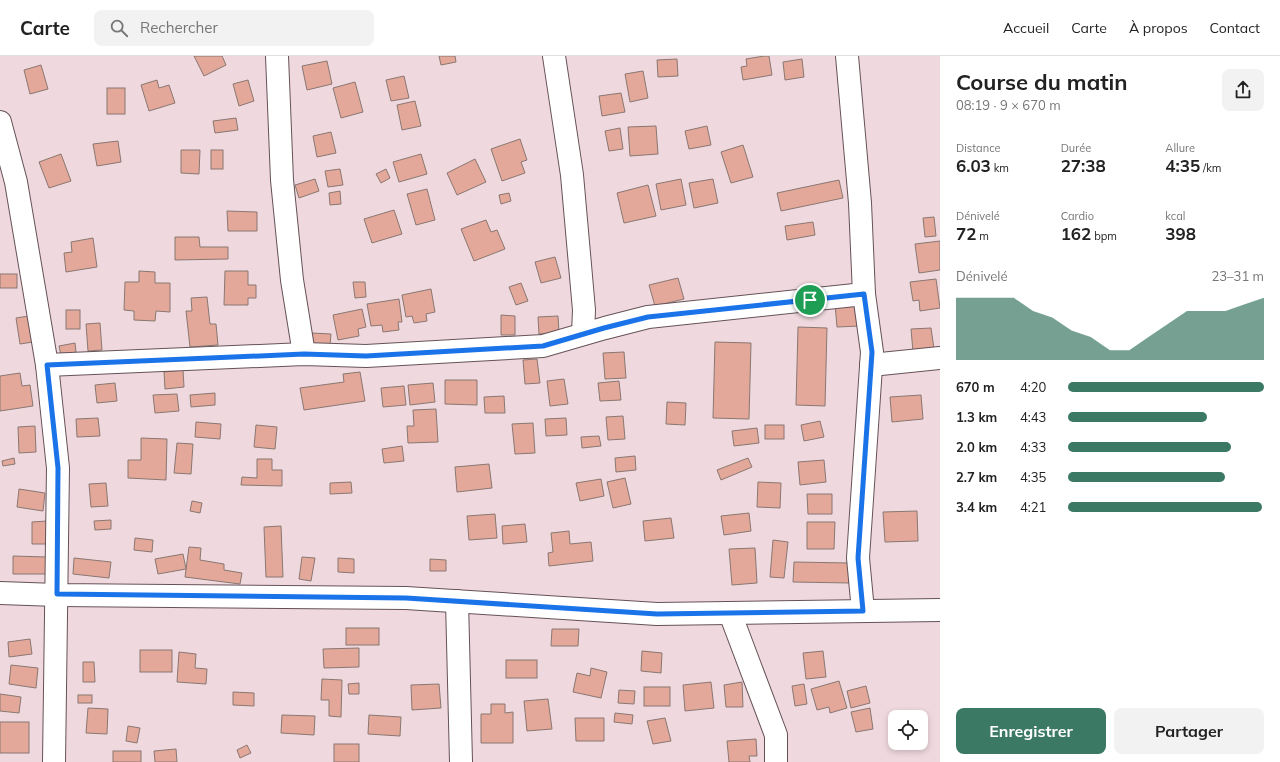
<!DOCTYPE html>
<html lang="fr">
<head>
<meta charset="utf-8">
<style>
  :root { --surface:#fff; --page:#f2f2f2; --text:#222; --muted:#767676; --line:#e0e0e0; --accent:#3b7965 }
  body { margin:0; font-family:Mulish,sans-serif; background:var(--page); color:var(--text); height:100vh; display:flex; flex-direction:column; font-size:15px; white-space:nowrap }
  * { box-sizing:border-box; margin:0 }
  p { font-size:13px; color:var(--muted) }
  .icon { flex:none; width:22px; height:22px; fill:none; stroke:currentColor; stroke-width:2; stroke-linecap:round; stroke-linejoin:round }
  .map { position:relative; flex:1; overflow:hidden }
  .sheet { display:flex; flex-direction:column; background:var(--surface); width:340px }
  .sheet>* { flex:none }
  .controls { position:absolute; left:888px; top:654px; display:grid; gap:8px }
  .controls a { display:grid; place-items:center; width:40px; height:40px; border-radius:8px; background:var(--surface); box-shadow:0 2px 6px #0003; font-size:20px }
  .pin { position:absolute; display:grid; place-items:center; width:34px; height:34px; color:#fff; margin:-17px; border:2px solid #fff; border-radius:50%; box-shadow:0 1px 4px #0007 }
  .round { display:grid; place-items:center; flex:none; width:42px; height:42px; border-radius:8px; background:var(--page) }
  .overview { display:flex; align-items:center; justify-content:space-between; height:68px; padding:0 16px }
  h1 { font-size:22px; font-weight:700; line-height:30px }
  .stats { display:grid; grid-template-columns:repeat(3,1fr); gap:6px; height:68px; padding:4px 16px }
  .stats div { display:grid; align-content:center }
  .stats b { font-size:17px; font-weight:700 }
  .stats small { font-size:11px; font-weight:400 }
  .stats p { font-size:11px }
  .chart { height:112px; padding:8px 16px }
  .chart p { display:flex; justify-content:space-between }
  .chart svg { width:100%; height:72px; margin-top:4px; fill:var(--accent); opacity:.7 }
  .primary-button { display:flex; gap:8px; margin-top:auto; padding:8px 16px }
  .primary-button a { flex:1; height:46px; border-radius:8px; background:var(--accent); color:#fff; font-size:16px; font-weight:700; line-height:46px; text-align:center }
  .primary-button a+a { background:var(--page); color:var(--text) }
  ul { padding:0 16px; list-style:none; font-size:13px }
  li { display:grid; grid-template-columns:64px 48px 1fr; align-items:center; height:30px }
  li i { height:10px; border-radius:5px; background:var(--accent) }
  header { display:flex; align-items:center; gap:24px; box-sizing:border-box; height:56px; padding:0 20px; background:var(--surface); border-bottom:1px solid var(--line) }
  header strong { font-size:19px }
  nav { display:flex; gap:22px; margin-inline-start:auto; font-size:14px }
  .search { width:280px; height:36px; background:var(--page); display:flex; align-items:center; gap:10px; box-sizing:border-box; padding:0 14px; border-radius:8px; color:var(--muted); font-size:15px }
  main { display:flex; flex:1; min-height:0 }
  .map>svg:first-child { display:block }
  .building { fill:#e3a899; stroke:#8a7772 }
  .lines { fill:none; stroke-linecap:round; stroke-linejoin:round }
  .minor-casing { stroke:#655257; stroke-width:24 }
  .minor { stroke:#fff; stroke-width:22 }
  .route-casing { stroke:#fff; stroke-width:8 }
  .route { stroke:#1a73e8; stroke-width:5 }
</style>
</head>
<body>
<header>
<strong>Carte</strong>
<div class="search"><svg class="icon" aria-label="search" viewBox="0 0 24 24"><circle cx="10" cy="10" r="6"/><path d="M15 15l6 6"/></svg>Rechercher</div>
<nav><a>Accueil</a><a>Carte</a><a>À propos</a><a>Contact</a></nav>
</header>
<main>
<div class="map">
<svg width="940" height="706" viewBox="0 0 940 706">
  <rect width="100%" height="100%" fill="#efd9de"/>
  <!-- building -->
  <g class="building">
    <path d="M194,0H222L226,9L204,20Z"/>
    <path d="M439,0H455L456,6L441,9Z"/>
    <path d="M764,0H769L772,19L743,24L741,11L747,10L746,3Z"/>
    <path d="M677,3L678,20L658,21L657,4Z"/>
    <path d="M802,3L804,21L785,24L783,6Z"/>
    <path d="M327,5L332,28L307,34L302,10Z"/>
    <path d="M41,9L48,33L30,38L24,14Z"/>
    <path d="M643,15L648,42L630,46L625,18Z"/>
    <path d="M404,20L409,42L391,45L386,24Z"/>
    <path d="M157,24L159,32L169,29L175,47L149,55L141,29Z"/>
    <path d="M248,24L254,45L239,50L233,28Z"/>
    <path d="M355,26L363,56L341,62L333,32Z"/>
    <rect x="107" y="32" width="18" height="26"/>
    <path d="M621,37L625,56L602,60L599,40Z"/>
    <path d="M415,45L421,70L402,74L397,49Z"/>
    <path d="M236,62L238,74L215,77L213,65Z"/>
    <path d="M656,70L658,98L630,100L628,71Z"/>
    <path d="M707,70L711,89L689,93L685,75Z"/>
    <path d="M620,72L623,93L609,95L605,75Z"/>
    <path d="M331,76L336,97L317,101L313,80Z"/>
    <path d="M520,83L527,104L521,106L525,117L502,125L491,93Z"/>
    <path d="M118,85L121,106L97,110L93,88Z"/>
    <path d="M743,89L753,121L731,127L721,96Z"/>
    <path d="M181,94H200L199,118L181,117Z"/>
    <rect x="211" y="94" width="12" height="19"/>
    <path d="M61,98L71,125L49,132L39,106Z"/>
    <path d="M421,98L427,118L399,126L393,106Z"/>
    <path d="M475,103L486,126L457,139L447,117Z"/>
    <path d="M340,113L343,129L328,131L325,115Z"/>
    <path d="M386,113L390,122L381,127L376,118Z"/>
    <path d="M315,123L319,135L299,142L295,129Z"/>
    <path d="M681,123L686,149L661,154L656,128Z"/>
    <path d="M713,123L718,147L694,152L689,127Z"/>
    <path d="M839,124L843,142L781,155L777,137Z"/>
    <path d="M648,129L656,160L624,167L617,137Z"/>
    <path d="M427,133L435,164L416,169L407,138Z"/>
    <path d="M340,135L341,148L330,149L329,137Z"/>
    <path d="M509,137L511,145L501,148L499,139Z"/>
    <path d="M394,154L402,178L372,187L364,163Z"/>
    <path d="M227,155L257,156V175H228Z"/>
    <path d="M934,161L936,180L925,181L923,162Z"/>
    <path d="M486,164L491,176L497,174L505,193L474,205L461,173Z"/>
    <path d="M813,166L815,179L787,184L785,170Z"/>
    <path d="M175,181H199L200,191H228V203L175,204Z"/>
    <path d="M93,182L97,211L66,216L64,197L72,196L71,186Z"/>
    <path d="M940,185V214L919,217L915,188Z"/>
    <path d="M555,201L561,222L541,227L535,206Z"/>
    <path d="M139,215L155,216V227H170V256L156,255L155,265L134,264V255L124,254L125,226H139Z"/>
    <path d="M225,215H248V229H256V242H248V249H224Z"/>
    <rect x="0" y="218" width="17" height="14"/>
    <path d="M678,222L684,243L655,250L649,229Z"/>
    <path d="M936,223L940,252L920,255L919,244L913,245L910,226Z"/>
    <path d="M353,226H365L366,241L355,242Z"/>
    <path d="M521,227L528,245L516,249L509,231Z"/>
    <path d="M431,233L435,256L426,258L427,265L414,267L412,260L406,261L402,239Z"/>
    <path d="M207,241L210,268H216L218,289L190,291L186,255H192L191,242Z"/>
    <path d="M399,243L402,266H398L399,274L383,276L382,269L371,270L367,248Z"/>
    <path d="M859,247L860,270L837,271L835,248Z"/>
    <path d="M362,253L366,271L358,273L359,280L338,284L333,259Z"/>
    <rect x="66" y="254" width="14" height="19"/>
    <path d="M501,259L515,260V279H501Z"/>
    <path d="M29,260L33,286L20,288L16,262Z"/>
    <path d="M558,260L559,277L539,278L538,261Z"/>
    <path d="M100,267L102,294L88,295L86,268Z"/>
    <path d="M798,271L827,272L825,350L796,349Z"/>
    <path d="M931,272L935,300L913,296L911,273Z"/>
    <path d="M312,277L331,278L330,289L312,288Z"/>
    <path d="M715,286L751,287L749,363L713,362Z"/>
    <path d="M75,287L76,296L61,299L59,290Z"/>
    <path d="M624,296L626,322L605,323L603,297Z"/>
    <path d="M537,303L540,327L525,328L523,304Z"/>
    <path d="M183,314L184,331L165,333L164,316Z"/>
    <path d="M360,316L365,345L304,354L300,332L344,326L343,318Z"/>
    <path d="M20,317L22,330L30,329L33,350L0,355V320Z"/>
    <path d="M564,323L568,348L550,350L547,325Z"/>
    <path d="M445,324H477V349L445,348Z"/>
    <path d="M619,325L621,344L600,345L598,327Z"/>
    <path d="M115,327L117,345L97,347L95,329Z"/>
    <path d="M433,327L435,346L410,349L408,329Z"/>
    <path d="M404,330L406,349L383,351L381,332Z"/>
    <path d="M215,337V349L191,351L190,339Z"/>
    <path d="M177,338L179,355L155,357L153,339Z"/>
    <path d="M921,339L923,363L892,366L890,341Z"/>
    <path d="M504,340L505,357H485L484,341Z"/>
    <path d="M667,346L686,347L685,369L666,368Z"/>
    <path d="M436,353L438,386L408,387L407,370H414L413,354Z"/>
    <path d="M623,360L625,383L608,384L606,361Z"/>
    <path d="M98,362L100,380L77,381L76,363Z"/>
    <path d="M566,362L567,379L546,380L545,363Z"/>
    <path d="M820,365L824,381L804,385L801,369Z"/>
    <path d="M196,366L221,368L220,383L195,381Z"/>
    <path d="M533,367L535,397L515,398L512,368Z"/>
    <path d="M256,369L277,371L275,393L254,391Z"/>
    <rect x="765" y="369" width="19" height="14"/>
    <path d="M35,370L36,396L19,397L18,371Z"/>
    <path d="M757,372L759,387L734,390L732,375Z"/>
    <path d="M599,380L601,390L582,392L581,381Z"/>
    <path d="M141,382L167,383L166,424L128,422V404H141Z"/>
    <path d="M177,387L193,388L191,418L174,417Z"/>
    <path d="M402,390L404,405L384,407L382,393Z"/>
    <path d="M635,400L636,414L616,416L615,402Z"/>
    <path d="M14,402L15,408L3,410L2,405Z"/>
    <path d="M748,402L752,411L721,424L717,414Z"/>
    <path d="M257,403H272V414H282V430L241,429L242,421L257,422Z"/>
    <path d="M824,404L826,426L800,429L798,406Z"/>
    <path d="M489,408L492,432L457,436L455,411Z"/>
    <path d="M625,422L631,448L613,452L607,426Z"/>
    <path d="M601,423L604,440L580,445L576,427Z"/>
    <path d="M351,426L352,437L330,438V427Z"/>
    <path d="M758,426L781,427L780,452L757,451Z"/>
    <path d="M106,427L108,450L91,451L89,428Z"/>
    <path d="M19,433L45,437L43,455L17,451Z"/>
    <path d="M807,438H832V458H808Z"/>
    <path d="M192,445L202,447L200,457L190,455Z"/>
    <path d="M917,455L918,485L885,486L883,456Z"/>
    <path d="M749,457L751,475L724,479L721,460Z"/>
    <path d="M495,458L497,482L469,484L467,460Z"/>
    <path d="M671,462L674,482L645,485L643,465Z"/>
    <path d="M111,464V473L95,474L94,465Z"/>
    <path d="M47,465L48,488H32V466Z"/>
    <path d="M807,466H835L834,493H807Z"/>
    <path d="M525,468L527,486L503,488L502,470Z"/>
    <path d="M281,470L283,521H266L264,471Z"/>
    <path d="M569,475L570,488L591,486L593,505L549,510L548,497L553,496L551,477Z"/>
    <path d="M135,482L153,484L152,496L134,494Z"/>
    <path d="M773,484L788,486L784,522L770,521Z"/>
    <path d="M189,491L201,492L200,504L224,508V514L242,517L240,528L185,521Z"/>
    <path d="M755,492L757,527L732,529L729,493Z"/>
    <path d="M183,498L186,513L158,518L155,503Z"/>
    <path d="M13,500L47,501V518H13Z"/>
    <path d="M302,501L315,502L311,525L299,523Z"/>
    <path d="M74,502L111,506L109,522L73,518Z"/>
    <path d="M338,502L354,503V517L338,516Z"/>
    <path d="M430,503L446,504V515H430Z"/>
    <path d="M794,506L849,507V527L793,526Z"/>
    <rect x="346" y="572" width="33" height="17"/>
    <path d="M552,573H579L578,590H551Z"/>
    <path d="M30,583L32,598L9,601L8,586Z"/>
    <path d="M359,592V611L324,612L323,593Z"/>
    <rect x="140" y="594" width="32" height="22"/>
    <path d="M642,595L662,597L661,617L641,615Z"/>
    <path d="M823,595L826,621L806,623L803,597Z"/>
    <path d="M179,596L196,598L195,612L207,613L206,628L177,626Z"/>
    <rect x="506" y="604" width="31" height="18"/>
    <path d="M83,606H94L95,626H83Z"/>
    <path d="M11,609L38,612L36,632L9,628Z"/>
    <path d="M591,612L607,616L601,642L573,636L577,617L590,620Z"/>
    <path d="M322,623L342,624L341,661L329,660V644H321Z"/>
    <path d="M839,625L847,652L830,657L829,651L817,654L811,633Z"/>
    <path d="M711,626L714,652L685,655L683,629Z"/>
    <path d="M742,626L743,651H726L724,629Z"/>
    <path d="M359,627V638H349L348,628Z"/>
    <path d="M439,628L441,652L412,654L411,629Z"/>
    <path d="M804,628L807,648L795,650L792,630Z"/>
    <path d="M866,630L870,647L851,652L847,635Z"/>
    <rect x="644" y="631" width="26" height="19"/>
    <path d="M619,634L635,635L634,648L618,647Z"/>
    <path d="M233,636L254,637V650L233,649Z"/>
    <path d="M0,638L21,641L19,657L0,655Z"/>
    <rect x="78" y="639" width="14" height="8"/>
    <path d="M548,643L552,673L527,675L524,645Z"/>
    <path d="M491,648H505V657L513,656V687H481V658H491Z"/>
    <path d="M88,652L108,653L107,678L86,677Z"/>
    <path d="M870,652L873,673L856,676L851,656Z"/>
    <path d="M615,657L633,659L632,668L614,666Z"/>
    <path d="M282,659L315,660L314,679L281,677Z"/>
    <path d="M369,659L401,661L400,680L368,678Z"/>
    <path d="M575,662H604V685H576Z"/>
    <path d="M665,662L671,685L653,688L647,665Z"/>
    <rect x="0" y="666" width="29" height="31"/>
    <path d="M128,670L140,672L137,687L126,685Z"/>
    <path d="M756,683L757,700H749L750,706H729L727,685Z"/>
    <rect x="334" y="688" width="25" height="18"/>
    <path d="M247,689L251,697L240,702L237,694Z"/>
    <path d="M176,693L177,706H155L154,695Z"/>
    <rect x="113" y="695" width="28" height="11"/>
  </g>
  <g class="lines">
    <defs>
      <g id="minor">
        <path d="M277,0L282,124L292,224L304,298"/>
        <path d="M554,0L572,119L584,254L583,278"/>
        <path d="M847,0L860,147L864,238L872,296L858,502L863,555"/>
        <path d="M0,66L16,126L47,309L58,412L54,706"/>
        <path d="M47,309L304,298L366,300L543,290L605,272L648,261L864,238"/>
        <path d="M871,309L940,302"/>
        <path d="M0,537L57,539L406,542L657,558L940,554"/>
        <path d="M457,545L461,706"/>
        <path d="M730,557L776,679V706"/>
      </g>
    </defs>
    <!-- minor casing -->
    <use href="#minor" class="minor-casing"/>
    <!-- minor -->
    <use href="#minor" class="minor"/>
  </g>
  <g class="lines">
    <defs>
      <path id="route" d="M864,238L872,296L858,502L863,555L657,558L406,542L57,538L58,412L47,309L304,298L366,300L543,290L604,272L648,261Z"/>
    </defs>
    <!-- route casing -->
    <use href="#route" class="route-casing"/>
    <!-- route -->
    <use href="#route" class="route"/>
  </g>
</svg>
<div class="controls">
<a><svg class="icon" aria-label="locate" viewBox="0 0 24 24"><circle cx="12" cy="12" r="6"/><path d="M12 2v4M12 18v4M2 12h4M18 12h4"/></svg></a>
</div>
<div class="pin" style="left:810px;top:244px;background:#1e9e55"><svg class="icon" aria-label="arrive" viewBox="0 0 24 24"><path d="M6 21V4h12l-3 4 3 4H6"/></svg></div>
</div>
<section class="sheet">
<div class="overview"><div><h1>Course du matin</h1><p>08:19 · 9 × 670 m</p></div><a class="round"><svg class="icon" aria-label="share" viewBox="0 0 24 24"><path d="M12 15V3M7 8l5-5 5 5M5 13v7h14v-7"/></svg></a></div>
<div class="stats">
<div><p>Distance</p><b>6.03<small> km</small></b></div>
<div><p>Durée</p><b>27:38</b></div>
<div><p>Allure</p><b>4:35<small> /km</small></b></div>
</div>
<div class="stats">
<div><p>Dénivelé</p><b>72<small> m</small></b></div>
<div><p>Cardio</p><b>162<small> bpm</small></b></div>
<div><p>kcal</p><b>398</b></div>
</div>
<div class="chart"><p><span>Dénivelé</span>23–31 m</p>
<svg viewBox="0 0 160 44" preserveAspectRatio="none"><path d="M0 44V6L10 6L20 6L30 6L40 14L50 18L60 26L70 30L80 38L90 38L100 30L110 22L120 14L130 14L140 14L150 10L160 6V44z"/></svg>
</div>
<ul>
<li><b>670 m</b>4:20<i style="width:100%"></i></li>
<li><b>1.3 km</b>4:43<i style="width:71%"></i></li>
<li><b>2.0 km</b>4:33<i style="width:83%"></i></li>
<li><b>2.7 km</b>4:35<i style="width:80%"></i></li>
<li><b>3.4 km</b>4:21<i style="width:99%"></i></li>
</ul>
<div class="primary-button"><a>Enregistrer</a><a>Partager</a></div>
</section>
</main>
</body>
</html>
